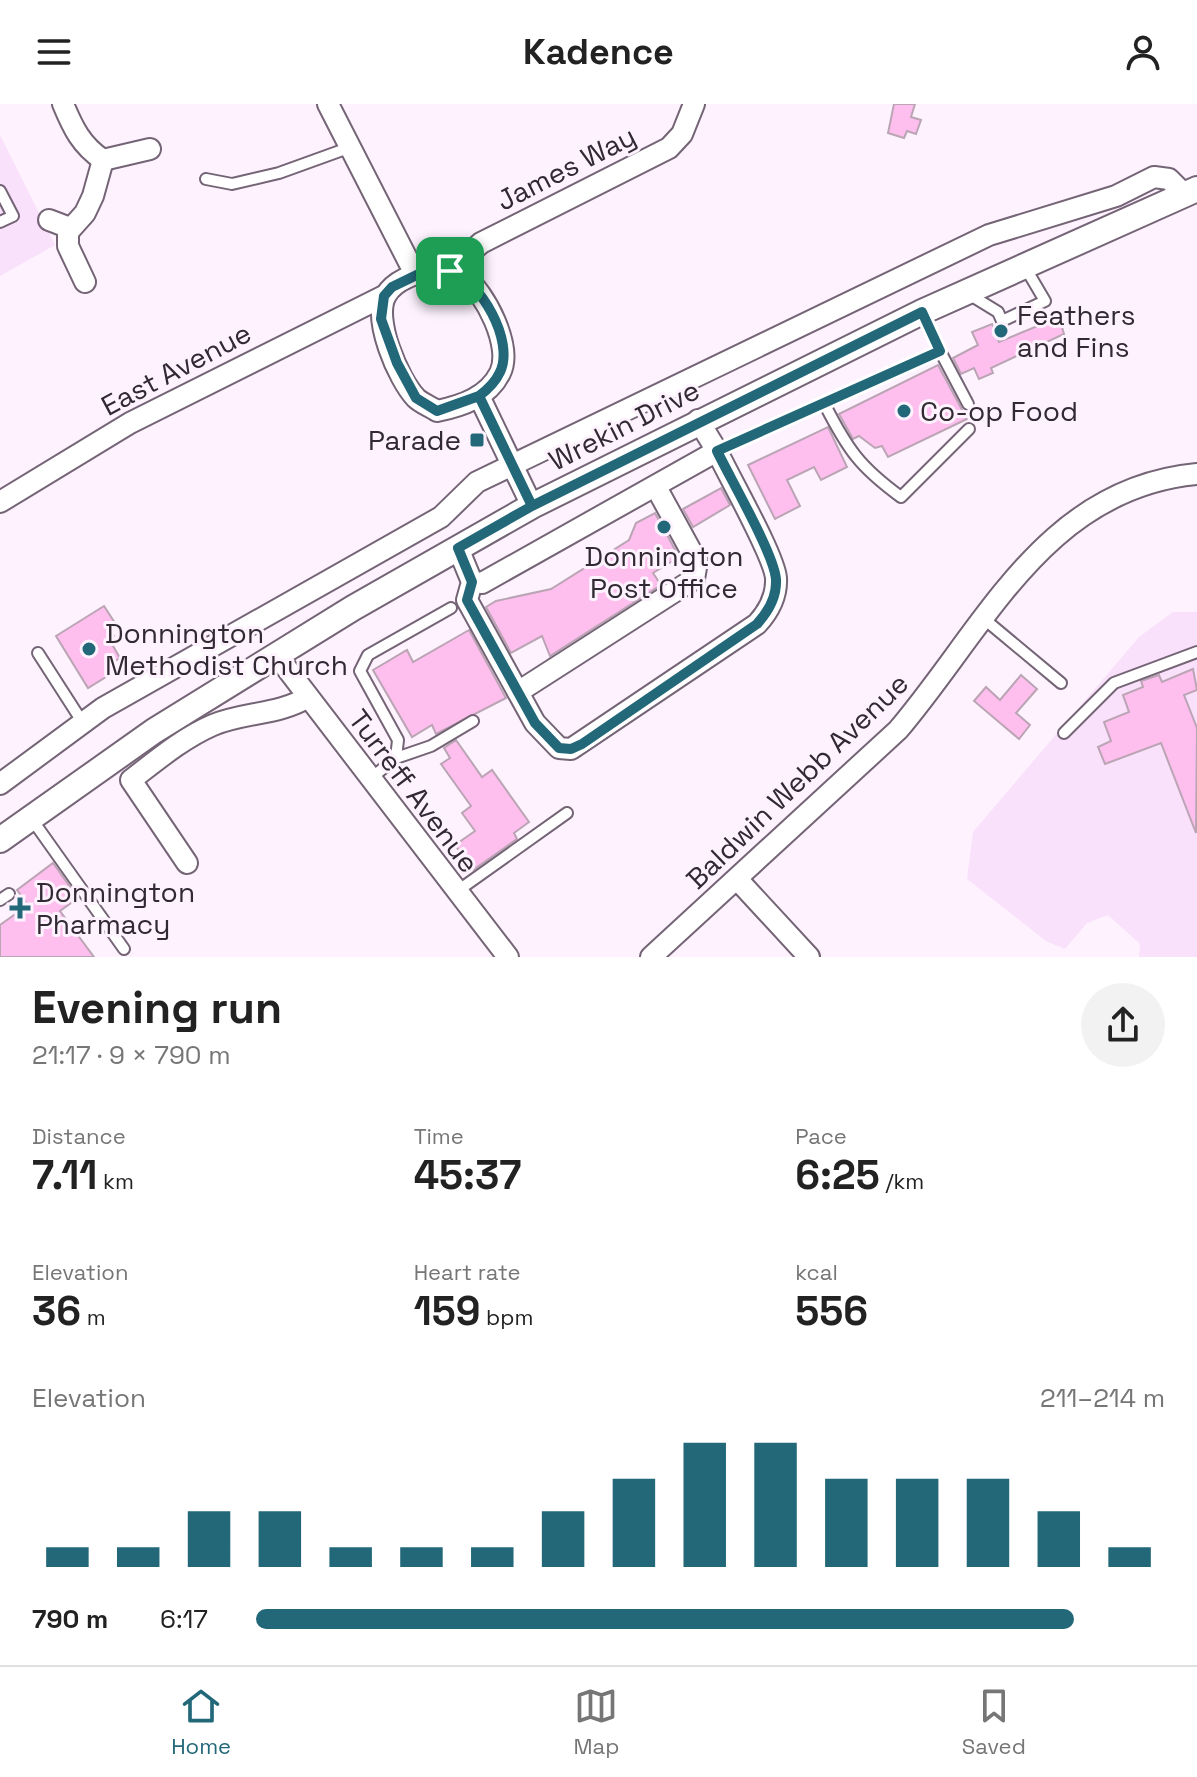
<!DOCTYPE html>
<html lang="en">
<head>
<meta charset="utf-8">
<style>
  :root { --surface:#fff; --page:#f2f2f2; --text:#222; --muted:#767676; --line:#e0e0e0; --accent:#236879 }
  body { margin:0; font-family:"Space Grotesk",sans-serif; background:var(--page); color:var(--text); height:100vh; display:flex; flex-direction:column; font-size:30px; white-space:nowrap }
  * { box-sizing:border-box; margin:0 }
  p { font-size:26px; color:var(--muted) }
  .icon { flex:none; width:44px; height:44px; fill:none; stroke:currentColor; stroke-width:2; stroke-linecap:round; stroke-linejoin:round }
  .map { position:relative; height:853px; overflow:hidden }
  .panel { display:flex; flex-direction:column; background:var(--surface); flex:1 }
  .panel>* { flex:none }
  .pin { position:absolute; display:grid; place-items:center; width:68px; height:68px; color:#fff; margin:-34px; border-radius:16px; box-shadow:0 4px 12px #0006 }
  .round { display:grid; place-items:center; flex:none; width:84px; height:84px; border-radius:42px; background:var(--page) }
  .summary { display:flex; align-items:center; justify-content:space-between; height:136px; padding:0 32px }
  h1 { font-size:44px; font-weight:800; line-height:60px }
  .metrics { display:grid; grid-template-columns:repeat(3,1fr); gap:12px; height:136px; padding:8px 32px }
  .metrics div { display:grid; align-content:center }
  .metrics b { font-size:40px; font-weight:800 }
  .metrics small { font-size:22px; font-weight:400 }
  .metrics p { font-size:22px }
  .chart { height:224px; padding:16px 32px }
  .chart p { display:flex; justify-content:space-between }
  .chart svg { width:100%; height:144px; margin-top:8px; stroke:var(--accent); stroke-width:6 }
  ul { padding:0 32px; list-style:none; font-size:26px }
  li { display:grid; grid-template-columns:128px 96px 1fr; align-items:center; height:60px }
  li i { height:20px; border-radius:10px; background:var(--accent) }
  header { display:flex; justify-content:space-between; align-items:center; height:104px; padding:0 32px; background:var(--surface); font-size:36px; font-weight:800 }
  .menu { display:flex; justify-content:space-around; align-items:center; height:112px; border-top:2px solid var(--line); background:var(--surface); font-size:22px; color:var(--muted) }
  .menu a { display:grid; justify-items:center; gap:4px }
  .menu .selected { color:var(--accent) }
  .map>svg:first-child { display:block }
  .built { fill:#f9e0fb }
  .building { fill:#febeee; stroke:#bba5b5; stroke-width:2 }
  .lines { fill:none; stroke-linecap:round; stroke-linejoin:round }
  .service-casing { stroke:#746476; stroke-width:14 }
  .minor-casing { stroke:#746476; stroke-width:24 }
  .tertiary-casing { stroke:#746476; stroke-width:28 }
  .service { stroke:#fff; stroke-width:10 }
  .minor { stroke:#fff; stroke-width:20 }
  .tertiary { stroke:#fff; stroke-width:24 }
  .route-casing { stroke:#fff; stroke-width:16 }
  .route { stroke:#236879; stroke-width:10 }
  .poi-dot { fill:#236879; stroke:#fdf2fe; stroke-width:3 }
  .labels { text-anchor:middle; dominant-baseline:central; stroke-width:6; stroke-linejoin:round; paint-order:stroke }
  .street-label { font-size:28px; fill:#312a32; stroke:#fdf2fe }
  .poi-label { font-size:28px; fill:#312a32; stroke:#fdf2fe; text-anchor:start }
</style>
</head>
<body>
<header><svg class="icon" aria-label="menu" viewBox="0 0 24 24"><path d="M4 6h16M4 12h16M4 18h16"/></svg>Kadence<svg class="icon" aria-label="person" viewBox="0 0 24 24"><circle cx="12" cy="8" r="4"/><path d="M4 21q1-7 8-7t8 7"/></svg></header>
<div class="map">
<svg width="1197" height="853" viewBox="0 0 1197 853">
  <rect width="100%" height="100%" fill="#fdf2fe"/>
  <!-- built -->
  <g class="built">
    <path d="M0,31L55,141L0,172Z"/>
    <path d="M1173,508H1197V853H1139L1140,840L1108,811L1087,819L1065,845L1046,837L967,775L973,728L1139,533Z"/>
  </g>
  <!-- building -->
  <g class="building">
    <path d="M894,0H915L911,13L921,16L916,30L907,27L904,34L888,29Z"/>
    <path d="M1059,213L1064,230L991,264L993,269L979,275L974,264L961,270L953,254L978,241L972,228L992,220L999,238Z"/>
    <path d="M938,261L967,315L888,353L882,342L875,344L859,332L853,335L839,310Z"/>
    <path d="M828,323L847,363L821,376L814,363L787,376L800,402L775,415L748,361Z"/>
    <path d="M721,384L730,401L693,423L683,405Z"/>
    <path d="M655,409L679,453L653,469L661,481L550,552L542,532L511,549L486,503L496,497L551,485L629,436L636,419Z"/>
    <path d="M104,502L115,519L109,523L114,532L109,535L120,554L109,561L114,568L88,584L56,532Z"/>
    <path d="M469,526L506,594L436,630L432,621L412,633L373,566L407,546L413,558Z"/>
    <path d="M1193,565L1197,586L1184,591L1197,624L1196,729L1161,639L1105,660L1098,643L1111,637L1104,618L1129,608L1123,591L1143,583L1141,577L1159,571L1162,578Z"/>
    <path d="M1021,571L1037,585L1016,609L1030,621L1019,635L974,597L986,583L1000,596Z"/>
    <path d="M456,636L482,673L492,666L529,718L514,729L517,735L473,766L455,741L475,727L462,709L471,702L441,660L450,654L444,644Z"/>
    <path d="M53,759L78,794L60,807L94,853H0V821L28,801L17,786Z"/>
  </g>
  <g class="lines">
    <defs>
      <g id="service">
        <path d="M206,75L232,80L279,69L351,43"/>
        <path d="M0,87L13,112L0,118"/>
        <path d="M967,189L998,208L1002,217L1045,197L1025,163"/>
        <path d="M940,247L968,300"/>
        <path d="M825,301C848,346 860,363 901,393L969,325"/>
        <path d="M717,347L940,247L922,208"/>
        <path d="M983,514L1061,579"/>
        <path d="M38,549L83,619"/>
        <path d="M1064,629L1114,579L1197,548"/>
        <path d="M396,654L431,642L473,617"/>
        <path d="M370,675L396,654L398,636L360,567L368,551L451,504"/>
        <path d="M31,714L124,845"/>
        <path d="M456,788L567,709"/>
        <path d="M0,796L9,790"/>
      </g>
      <g id="minor">
        <path d="M63,0C73,24 81,41 103,56L150,45"/>
        <path d="M328,0L415,170"/>
        <path d="M49,116L70,124"/>
        <path d="M441,164C448,166 458,168 464,173C485,188 513,243 500,269C488,293 462,302 437,307C431,303 421,299 416,294C398,275 372,214 386,191C396,174 423,167 441,164Z"/>
        <path d="M450,167L481,139L669,44L682,30L694,0"/>
        <path d="M85,178L68,142V128L85,109L93,92L103,56"/>
        <path d="M479,292L532,402"/>
        <path d="M0,398L130,319L384,192"/>
        <path d="M458,444L472,478L467,496L535,619L559,644L571,645L757,520C768,508 777,492 776,474C774,451 729,373 717,347"/>
        <path d="M472,478L482,479L717,347L698,316"/>
        <path d="M278,553L508,853"/>
        <path d="M518,588L694,475L697,458L656,383"/>
        <path d="M0,680L103,604L441,413L477,378L989,131L1116,92L1154,73L1169,75L1184,90"/>
        <path d="M187,759L131,676C157,656 183,634 213,621C244,608 279,611 308,593"/>
        <path d="M737,775L809,853"/>
        <path d="M651,853L898,626C985,524 1045,384 1197,370"/>
      </g>
      <path id="tertiary" d="M0,736L154,627L353,504L532,402L922,208L1197,85"/>
    </defs>
    <!-- service casing -->
    <use href="#service" class="service-casing"/>
    <!-- minor casing -->
    <use href="#minor" class="minor-casing"/>
    <!-- tertiary casing -->
    <use href="#tertiary" class="tertiary-casing"/>
    <!-- service -->
    <use href="#service" class="service"/>
    <!-- minor -->
    <use href="#minor" class="minor"/>
    <!-- tertiary -->
    <use href="#tertiary" class="tertiary"/>
  </g>
  <g class="lines">
    <defs>
      <path id="route" d="M450,167C480,176 515,237 500,268C496,277 487,286 479,292L532,402L458,444L472,478L467,496L535,619L559,644L571,645L582,640L757,520C768,508 777,492 776,475C774,450 730,374 717,347L940,247L922,208L532,402L479,292L437,307L416,294L397,259L381,215L384,192L392,183L427,166L450,167"/>
    </defs>
    <!-- route casing -->
    <use href="#route" class="route-casing"/>
    <!-- route -->
    <use href="#route" class="route"/>
  </g>
  <!-- markers -->
  <g class="poi-dot">
    <circle cx="1001" cy="227" r="8"/>
    <circle cx="904" cy="307" r="8"/>
    <rect x="469" y="328" width="16" height="16" rx="4"/>
    <circle cx="664" cy="423" r="8"/>
    <circle cx="89" cy="545" r="8"/>
    <path d="M16 792h8v8h8v8h-8v8h-8v-8h-8v-8h8z"/>
  </g>
  <g class="labels">
    <!-- street labels -->
    <g class="street-label">
      <text transform="translate(566 64) rotate(-27)">James Way</text>
      <text transform="translate(176 265) rotate(-28)">East Avenue</text>
      <text transform="translate(624 321) rotate(-27)">Wrekin Drive</text>
      <text transform="translate(797 677) rotate(-44)">Baldwin Webb Avenue</text>
      <text transform="translate(414 687) rotate(53)">Turreff Avenue</text>
    </g>
    <!-- poi labels -->
    <g class="poi-label">
      <text x="1017" y="211">Feathers<tspan x="1017" dy="32">and Fins</tspan></text>
      <text x="920" y="307">Co-op Food</text>
      <text x="461" y="336" text-anchor="end">Parade</text>
      <text x="664" y="452" text-anchor="middle">Donnington<tspan x="664" dy="32">Post Office</tspan></text>
      <text x="105" y="529">Donnington<tspan x="105" dy="32">Methodist Church</tspan></text>
      <text x="36" y="788">Donnington<tspan x="36" dy="32">Pharmacy</tspan></text>
    </g>
  </g>
</svg>
<div class="pin" style="left:450px;top:167px;background:#1e9e55"><svg class="icon" aria-label="arrive" viewBox="0 0 24 24"><path d="M6 21V4h12l-3 4 3 4H6"/></svg></div>
</div>
<section class="panel">
<div class="summary"><div><h1>Evening run</h1><p>21:17 · 9 × 790 m</p></div><a class="round"><svg class="icon" aria-label="share" viewBox="0 0 24 24"><path d="M12 15V3M7 8l5-5 5 5M5 13v7h14v-7"/></svg></a></div>
<div class="metrics">
<div><p>Distance</p><b>7.11<small> km</small></b></div>
<div><p>Time</p><b>45:37</b></div>
<div><p>Pace</p><b>6:25<small> /km</small></b></div>
</div>
<div class="metrics">
<div><p>Elevation</p><b>36<small> m</small></b></div>
<div><p>Heart rate</p><b>159<small> bpm</small></b></div>
<div><p>kcal</p><b>556</b></div>
</div>
<div class="chart"><p><span>Elevation</span>211–214 m</p>
<svg viewBox="0 0 160 44" preserveAspectRatio="none"><path d="M5 44V38M15 44V38M25 44V27M35 44V27M45 44V38M55 44V38M65 44V38M75 44V27M85 44V17M95 44V6M105 44V6M115 44V17M125 44V17M135 44V17M145 44V27M155 44V38"/></svg>
</div>
<ul>
<li><b>790 m</b>6:17<i style="width:90%"></i></li>
</ul>
</section>
<nav class="menu">
<a class="selected"><svg class="icon" aria-label="home" viewBox="0 0 24 24"><path d="M3 11l9-7 9 7M6 9v11h12V9"/></svg>Home</a>
<a><svg class="icon" aria-label="map" viewBox="0 0 24 24"><path d="M3 6l6-2 6 2 6-2v14l-6 2-6-2-6 2zM9 4v14M15 6v14"/></svg>Map</a>
<a><svg class="icon" aria-label="saved" viewBox="0 0 24 24"><path d="M7 4h10v16l-5-4-5 4z"/></svg>Saved</a>
</nav>
</body>
</html>
